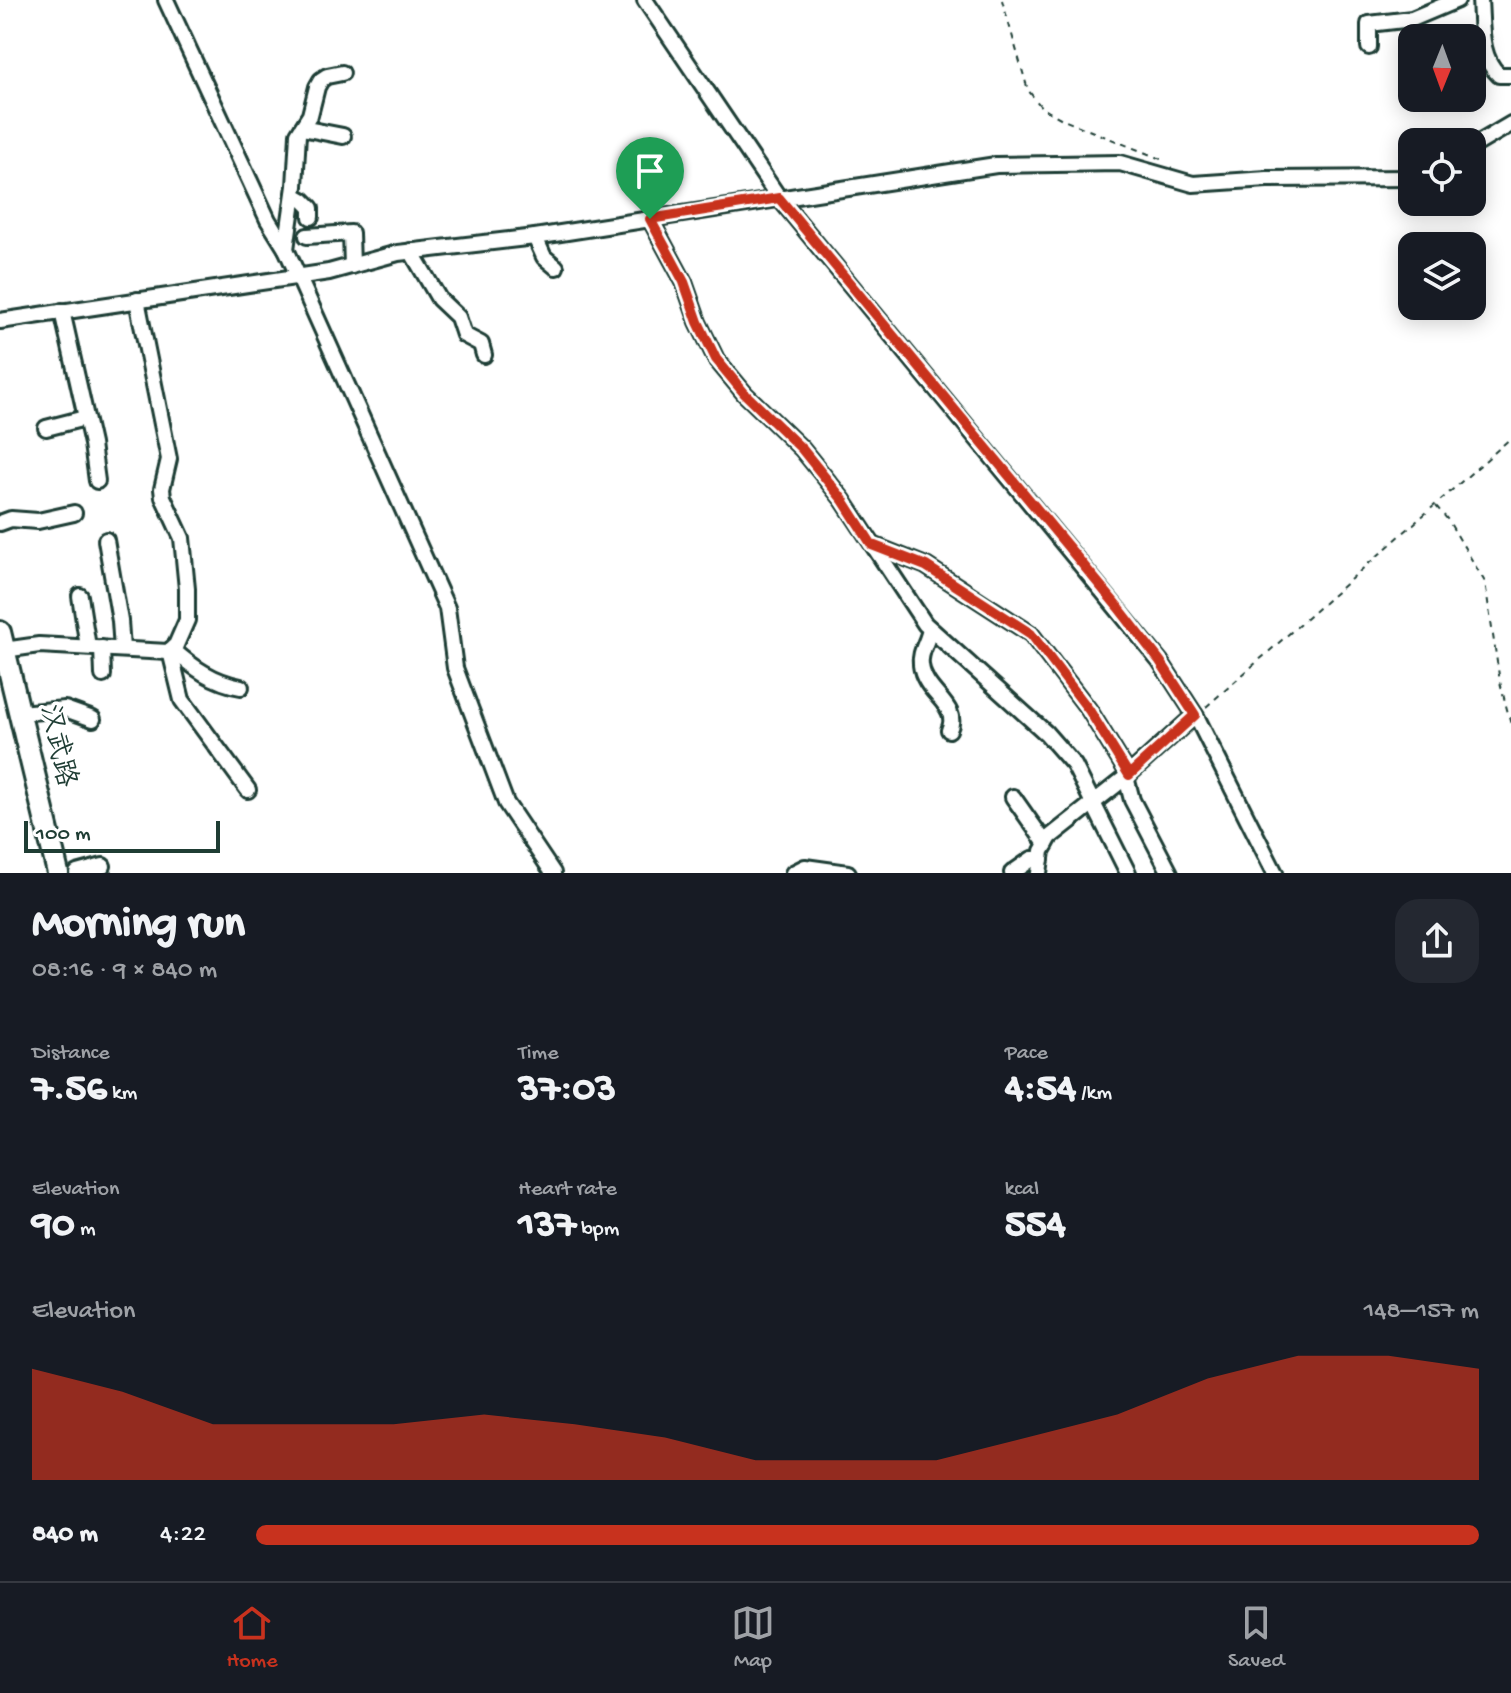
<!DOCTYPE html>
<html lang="en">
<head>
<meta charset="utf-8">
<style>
  :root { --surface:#171b24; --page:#242831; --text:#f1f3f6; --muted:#9ea1a6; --line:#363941; --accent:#c8321e }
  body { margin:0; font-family:"Gochi Hand","LXGW WenKai TC",sans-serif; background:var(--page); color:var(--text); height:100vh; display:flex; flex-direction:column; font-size:30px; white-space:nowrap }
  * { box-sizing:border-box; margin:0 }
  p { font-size:26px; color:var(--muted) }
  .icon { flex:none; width:44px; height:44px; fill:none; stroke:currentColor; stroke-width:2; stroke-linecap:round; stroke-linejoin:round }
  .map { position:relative; height:873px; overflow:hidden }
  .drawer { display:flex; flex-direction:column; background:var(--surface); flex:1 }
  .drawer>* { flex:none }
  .needle { width:52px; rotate:181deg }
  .tools { position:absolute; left:1398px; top:24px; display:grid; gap:16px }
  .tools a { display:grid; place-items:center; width:88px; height:88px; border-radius:16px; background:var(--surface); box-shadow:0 4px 20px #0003; font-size:40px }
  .scale { position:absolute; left:24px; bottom:20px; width:196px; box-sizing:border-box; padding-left:8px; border:4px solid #1f3d34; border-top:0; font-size:22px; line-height:28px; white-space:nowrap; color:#1f3d34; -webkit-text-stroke:6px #fff; paint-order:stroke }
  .pin { position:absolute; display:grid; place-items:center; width:68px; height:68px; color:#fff; margin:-82px -34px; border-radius:50% 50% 50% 0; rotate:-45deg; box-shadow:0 0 8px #0007 }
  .pin .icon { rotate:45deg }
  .round { display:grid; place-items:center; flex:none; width:84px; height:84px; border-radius:24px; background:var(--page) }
  .headline { display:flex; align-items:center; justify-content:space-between; height:136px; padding:0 32px }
  h1 { font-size:44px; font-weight:700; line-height:60px }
  .figures { display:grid; grid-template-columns:repeat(3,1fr); gap:12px; height:136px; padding:8px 32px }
  .figures div { display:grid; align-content:center }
  .figures b { font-size:40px; font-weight:700 }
  .figures small { font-size:22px; font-weight:400 }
  .figures p { font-size:22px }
  .chart { height:224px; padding:16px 32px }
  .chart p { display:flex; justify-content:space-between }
  .chart svg { width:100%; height:144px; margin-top:8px; fill:var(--accent); opacity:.7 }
  ul { padding:0 32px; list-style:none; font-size:26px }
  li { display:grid; grid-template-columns:128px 96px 1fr; align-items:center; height:60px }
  li i { height:20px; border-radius:10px; background:var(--accent) }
  .dock { display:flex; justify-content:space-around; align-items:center; height:112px; border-top:2px solid var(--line); background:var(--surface); font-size:22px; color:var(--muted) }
  .dock a { display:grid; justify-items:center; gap:4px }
  .dock .current { color:var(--accent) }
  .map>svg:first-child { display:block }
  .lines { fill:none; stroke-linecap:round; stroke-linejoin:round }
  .minor-casing { stroke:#1f3d34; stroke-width:20 }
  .secondary-casing { stroke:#1f3d34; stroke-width:26 }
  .path { stroke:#1f3d34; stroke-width:2; stroke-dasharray:6 6; stroke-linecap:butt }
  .minor { stroke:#fff; stroke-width:14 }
  .secondary { stroke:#fff; stroke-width:20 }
  .route-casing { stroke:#fff; stroke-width:16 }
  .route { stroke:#c8321e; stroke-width:10 }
  .labels { text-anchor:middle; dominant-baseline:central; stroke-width:7; stroke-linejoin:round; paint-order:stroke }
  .street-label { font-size:28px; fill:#1f3d34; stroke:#fff }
</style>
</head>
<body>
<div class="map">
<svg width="1511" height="873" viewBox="0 0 1511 873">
  <rect width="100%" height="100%" fill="#fff"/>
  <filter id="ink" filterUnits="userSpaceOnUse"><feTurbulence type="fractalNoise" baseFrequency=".0125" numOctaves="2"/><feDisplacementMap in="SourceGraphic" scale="16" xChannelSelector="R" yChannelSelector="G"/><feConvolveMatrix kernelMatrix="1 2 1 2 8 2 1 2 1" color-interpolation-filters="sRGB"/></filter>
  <g filter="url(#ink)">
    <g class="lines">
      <defs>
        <g id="minor">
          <path d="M166,0L268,220L286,249L447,608L455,668L506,803L553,873"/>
          <path d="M645,0L779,198L1160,661L1197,718L1275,873"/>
          <path d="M1480,0C1482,25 1479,57 1499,75H1511"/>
          <path d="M1369,47V24L1412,19L1457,0"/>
          <path d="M302,128L343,136"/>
          <path d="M1472,147L1511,124"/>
          <path d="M294,195L303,200L311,208V217"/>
          <path d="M650,219L684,282L698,322L716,359L745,394L802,449L843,500L925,624L1046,733L1074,765L1128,873"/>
          <path d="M307,236L351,233L352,266"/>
          <path d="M535,237L544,257L556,267"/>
          <path d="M286,249L295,186L298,134L310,115L317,87L321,80L327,76L342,73"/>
          <path d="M411,251L439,299L458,317L464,335L481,344L484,355"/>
          <path d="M62,311L92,444L97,481"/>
          <path d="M0,321L329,272L398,253L535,237L996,165L1120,163L1193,184L1267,179L1412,178"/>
          <path d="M46,428L85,418"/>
          <path d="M0,523L11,519L38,521L74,513"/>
          <path d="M106,540L120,621L122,649"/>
          <path d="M873,545L926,566L1031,634L1089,710L1129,775"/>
          <path d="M80,596L88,647"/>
          <path d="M930,629C928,642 919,652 921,665C924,694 961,705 949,730"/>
          <path d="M102,648L103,675"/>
          <path d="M4,650L39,645L168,652L176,645L187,620V589L182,538L163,497L162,489L169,459L137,300"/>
          <path d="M173,650C194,668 213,682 241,687"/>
          <path d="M170,651L182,700L248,790"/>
          <path d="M19,713L65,709L93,719"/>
          <path d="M1126,777L1132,800L1170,873"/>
          <path d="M1013,797L1046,844"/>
          <path d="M77,873L103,866"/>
          <path d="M793,873L805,867L848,873"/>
          <path d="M1012,873L1032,859H1041"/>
          <path d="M1039,873L1042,851L1050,837L1126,777L1195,715"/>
        </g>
        <path id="secondary" d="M0,632L58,873"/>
      </defs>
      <!-- minor casing -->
      <use href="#minor" class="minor-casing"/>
      <!-- secondary casing -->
      <use href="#secondary" class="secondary-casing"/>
      <!-- path -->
      <g class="path">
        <path d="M1002,0L1028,90L1042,108L1066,121L1161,159"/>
        <path d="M1436,506L1448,520L1485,582L1500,682L1511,725"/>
        <path d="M1206,707L1511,438"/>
      </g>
      <!-- minor -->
      <use href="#minor" class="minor"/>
      <!-- secondary -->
      <use href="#secondary" class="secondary"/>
    </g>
  </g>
  <g class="lines" filter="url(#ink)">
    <defs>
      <path id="route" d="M779,198L1118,607L1160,661L1195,715L1129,775L1089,710L1031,634L926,566L872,545L843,500L802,449L745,394L716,359L698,322L684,282L650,219Z"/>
    </defs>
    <!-- route casing -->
    <use href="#route" class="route-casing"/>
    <!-- route -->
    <use href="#route" class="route"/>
  </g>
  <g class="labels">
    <!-- street labels -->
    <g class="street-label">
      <text transform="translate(56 746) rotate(77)">汉武路</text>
    </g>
  </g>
</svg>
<div class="tools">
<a><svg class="needle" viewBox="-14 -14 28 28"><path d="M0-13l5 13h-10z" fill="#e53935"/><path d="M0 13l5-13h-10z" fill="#9ea1a6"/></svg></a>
<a><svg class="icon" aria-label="locate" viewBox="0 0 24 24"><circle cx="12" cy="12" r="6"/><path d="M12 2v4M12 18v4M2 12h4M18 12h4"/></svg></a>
<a><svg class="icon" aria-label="layers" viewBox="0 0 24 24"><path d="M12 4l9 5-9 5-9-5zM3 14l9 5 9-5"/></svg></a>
</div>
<div class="scale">100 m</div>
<div class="pin" style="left:650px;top:219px;background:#1e9e55"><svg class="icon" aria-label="arrive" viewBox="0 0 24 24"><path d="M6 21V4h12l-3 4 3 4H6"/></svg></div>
</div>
<section class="drawer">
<div class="headline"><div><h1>Morning run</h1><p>08:16 · 9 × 840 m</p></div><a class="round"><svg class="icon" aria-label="share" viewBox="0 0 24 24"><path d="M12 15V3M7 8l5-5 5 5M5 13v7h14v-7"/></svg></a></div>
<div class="figures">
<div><p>Distance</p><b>7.56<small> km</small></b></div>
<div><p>Time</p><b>37:03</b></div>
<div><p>Pace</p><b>4:54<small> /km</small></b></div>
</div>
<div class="figures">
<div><p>Elevation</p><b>90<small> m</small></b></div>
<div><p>Heart rate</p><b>137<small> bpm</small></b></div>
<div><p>kcal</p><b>554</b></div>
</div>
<div class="chart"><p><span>Elevation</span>148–157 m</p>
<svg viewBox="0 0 160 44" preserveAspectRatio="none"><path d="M0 44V10L10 17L20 27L30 27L40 27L50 24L60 27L70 31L80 38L90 38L100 38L110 31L120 24L130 13L140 6L150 6L160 10V44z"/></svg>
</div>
<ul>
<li><b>840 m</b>4:22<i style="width:100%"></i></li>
</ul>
</section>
<nav class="dock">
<a class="current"><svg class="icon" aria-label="home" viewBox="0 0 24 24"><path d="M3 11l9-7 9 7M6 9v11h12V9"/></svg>Home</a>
<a><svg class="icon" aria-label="map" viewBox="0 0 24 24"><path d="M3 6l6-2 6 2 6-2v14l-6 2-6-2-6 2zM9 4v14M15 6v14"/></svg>Map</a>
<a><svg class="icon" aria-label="saved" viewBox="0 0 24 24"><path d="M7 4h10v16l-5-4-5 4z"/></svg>Saved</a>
</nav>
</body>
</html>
